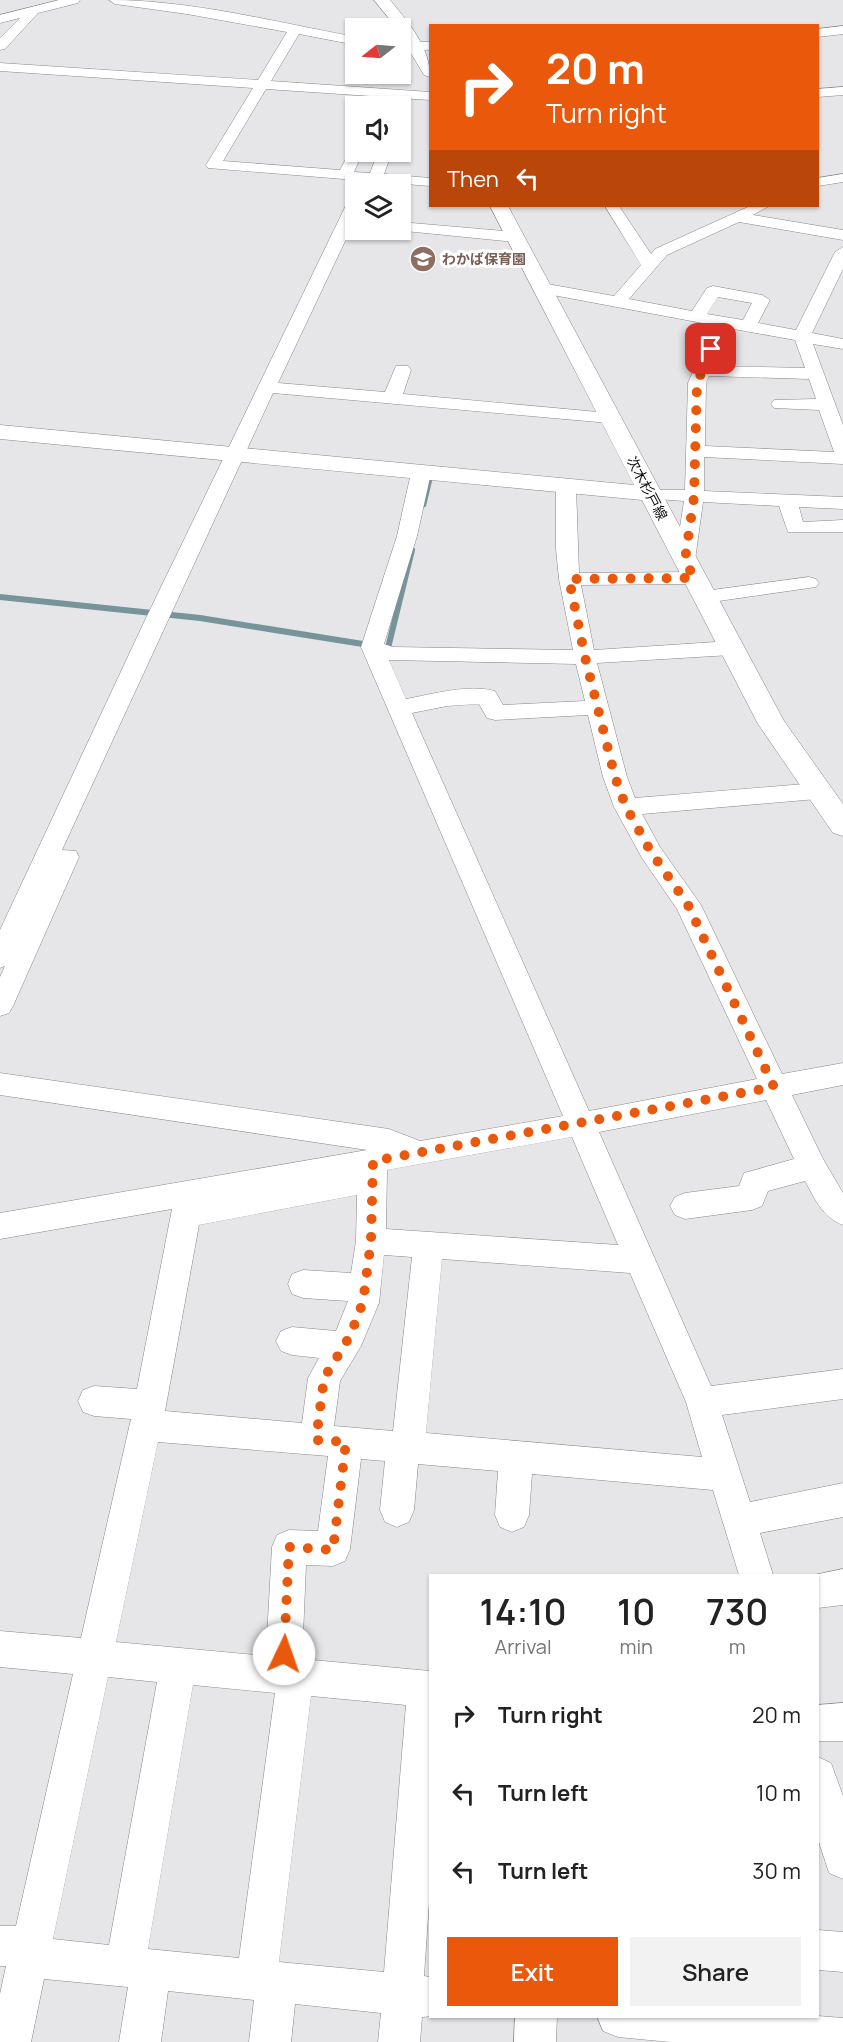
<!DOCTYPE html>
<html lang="en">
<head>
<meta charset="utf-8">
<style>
	:root { --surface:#fff; --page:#f2f2f2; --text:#222; --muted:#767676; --accent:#ea580c }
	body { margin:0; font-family:Manrope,"Noto Sans JP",sans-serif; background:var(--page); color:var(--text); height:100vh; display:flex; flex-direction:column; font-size:22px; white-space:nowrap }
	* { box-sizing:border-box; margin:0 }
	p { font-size:20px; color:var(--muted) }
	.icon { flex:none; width:33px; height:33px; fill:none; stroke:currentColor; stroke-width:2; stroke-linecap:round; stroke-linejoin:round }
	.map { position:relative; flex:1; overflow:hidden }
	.side { position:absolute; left:429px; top:1574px; width:390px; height:444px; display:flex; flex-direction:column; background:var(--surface); border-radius:0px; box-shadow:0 2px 4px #0004 }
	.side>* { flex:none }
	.banner { position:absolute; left:429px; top:24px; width:390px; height:183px; border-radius:0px; box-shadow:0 2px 4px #0004; background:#ea580c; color:#fff; overflow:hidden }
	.needle { width:39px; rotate:253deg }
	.controls { position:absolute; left:345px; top:18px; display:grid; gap:12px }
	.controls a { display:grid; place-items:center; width:66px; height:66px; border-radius:0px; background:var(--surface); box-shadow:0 2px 4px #0004; font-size:30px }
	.pin { position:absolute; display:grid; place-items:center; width:51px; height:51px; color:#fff; margin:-26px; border-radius:12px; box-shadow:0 3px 9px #0006 }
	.me { position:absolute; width:66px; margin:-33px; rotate:3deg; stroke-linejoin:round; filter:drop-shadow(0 0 4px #0008) }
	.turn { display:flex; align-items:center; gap:21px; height:126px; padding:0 18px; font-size:27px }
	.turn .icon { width:78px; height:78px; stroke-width:2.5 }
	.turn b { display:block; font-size:42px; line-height:51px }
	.then { display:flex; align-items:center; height:57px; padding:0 18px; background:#0003; gap:12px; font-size:22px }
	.eta { display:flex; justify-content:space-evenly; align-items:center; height:102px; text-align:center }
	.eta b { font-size:36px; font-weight:600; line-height:42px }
	.button { display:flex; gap:12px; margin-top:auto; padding:12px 18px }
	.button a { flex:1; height:69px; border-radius:0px; background:var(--accent); color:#fff; font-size:24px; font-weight:600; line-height:69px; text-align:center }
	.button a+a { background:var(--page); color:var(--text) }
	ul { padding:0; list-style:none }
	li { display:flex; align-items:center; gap:18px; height:78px; padding:0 18px }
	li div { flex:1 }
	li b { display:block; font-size:22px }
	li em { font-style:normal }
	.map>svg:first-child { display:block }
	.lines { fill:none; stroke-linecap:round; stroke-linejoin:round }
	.stream-far1 { stroke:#76949a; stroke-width:4.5 }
	.stream { stroke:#76949a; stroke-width:6 }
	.street-casing { stroke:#87878a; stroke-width:1 }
	.secondary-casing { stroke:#87878a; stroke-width:1 }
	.street { fill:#fff; fill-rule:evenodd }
	.secondary { fill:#fff; fill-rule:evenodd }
	.route { stroke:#ea580c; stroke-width:10; stroke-dasharray:0 18 }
	.labels { text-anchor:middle; stroke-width:6; stroke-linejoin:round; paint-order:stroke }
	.far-education-label { font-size:14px; font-weight:bold; fill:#785e54; stroke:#fff; text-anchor:start }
	.far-street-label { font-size:14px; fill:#0b0b0c; stroke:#fff }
</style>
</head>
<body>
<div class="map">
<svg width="843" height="2042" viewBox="0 0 843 2042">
	<rect width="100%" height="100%" fill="#e6e6e9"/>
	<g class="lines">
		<polyline class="stream-far1" points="424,505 430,480"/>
		<g class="stream">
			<polyline points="0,597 200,618 369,645"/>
			<polyline points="383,648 388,648 412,550"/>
		</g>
		<defs>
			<g id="street">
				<polygon points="59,0 80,0 78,3 38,13 5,49 0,50 0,38 20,18 0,23 0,15"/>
				<path d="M 109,0 C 191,0 275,22 356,37 L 356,45 L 299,34 L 271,81 L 430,92 L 430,100 L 266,89 L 223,161 L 340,170 L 351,149 L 356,148 L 356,152 L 363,152 L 354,172 L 370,173 L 378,152 L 392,152 L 384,174 L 430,178 L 430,186 L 208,168 L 206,165 L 253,88 L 0,71 L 0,63 L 258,80 L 287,32 L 187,14 L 115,4 Z"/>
				<polygon points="843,26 843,34 818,37 818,29"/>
				<polygon points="400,41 430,42 430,50 400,49"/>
				<polygon points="843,87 843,95 818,97 818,89"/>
				<polygon points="843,174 843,182 818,186 818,178"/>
				<polygon points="356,197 356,218 278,383 385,392 396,366 408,366 411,370 403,394 609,413 615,414 618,418 615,422 609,423 273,393 62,850 76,851 79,857 13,1006 9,1013 0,1016 0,977 5,966 0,968 0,930 146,618 348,201"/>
				<path d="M 605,206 L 619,206 L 651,254 L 655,249 L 750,206 L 769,206 L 753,215 L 843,230 L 843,240 L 739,222 L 667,255 L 629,299 L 692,311 L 707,288 L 713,286 L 762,295 L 770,300 L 758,323 L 796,330 L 835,252 L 843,247 L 843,269 L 812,333 L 843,339 L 843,349 L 813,344 L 843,425 L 843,464 L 704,457 L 704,491 L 843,497 L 843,509 L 799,507 L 803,522 L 843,520 L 843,532 L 788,532 L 779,506 L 703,502 L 695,560 L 692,564 L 678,564 L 675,560 L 684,501 L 644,498 L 641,494 L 644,490 L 685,490 L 688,383 L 713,325 L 542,293 L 534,288 L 542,283 L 614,296 L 641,265 ZM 718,297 L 752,303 L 743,320 L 707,314 ZM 728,328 L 795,340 L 805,368 L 713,366 ZM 709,376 L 809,379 L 816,399 L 774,400 L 771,404 L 774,408 L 819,410 L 834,452 L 705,446 L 706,383 Z"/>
				<polygon points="400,222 515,232 523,237 515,242 395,230 400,230"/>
				<path d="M 421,467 L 428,469 L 431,473 L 417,536 L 384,644 L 393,647 L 573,650 L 559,579 L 556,549 L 556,487 L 559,483 L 573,483 L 576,487 L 579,573 L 694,572 L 701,574 L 704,578 L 701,582 L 694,584 L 581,585 L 594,650 L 731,641 L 739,643 L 742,648 L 739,653 L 731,655 L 597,663 L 627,777 L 635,798 L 817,783 L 825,785 L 829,791 L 825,797 L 817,799 L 642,814 L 660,847 L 701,905 L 782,1074 L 843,1063 L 843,1085 L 792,1095 L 823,1159 L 843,1193 L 843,1225 C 822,1217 815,1199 805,1181 L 768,1191 L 762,1206 L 752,1210 L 685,1219 L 675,1215 L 670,1206 L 675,1197 L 685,1193 L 739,1186 L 744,1173 L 794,1159 L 766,1100 L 599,1132 L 711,1386 L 843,1369 L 843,1399 L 722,1415 L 750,1502 L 843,1483 L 843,1517 L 760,1533 L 773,1575 L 739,1575 L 713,1490 L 532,1474 L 529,1515 L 524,1527 L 512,1532 L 500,1527 L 495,1515 L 498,1471 L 418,1464 L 414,1510 L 409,1522 L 397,1527 L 385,1522 L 380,1510 L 385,1461 L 361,1459 L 350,1549 L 345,1561 L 333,1566 L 306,1565 L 302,1659 L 430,1671 L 430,1888 L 424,1976 L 430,1977 L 430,2016 L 434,2016 L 422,2017 L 420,2042 L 378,2042 L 381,2013 L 295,2004 L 291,2042 L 249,2042 L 254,2000 L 168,1991 L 161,2042 L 119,2042 L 128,1987 L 44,1979 L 31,2042 L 0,2042 L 0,1994 L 6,1966 L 0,1966 L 0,1926 L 16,1926 L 73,1674 L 0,1667 L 0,1631 L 81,1638 L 131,1419 L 94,1416 L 83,1412 L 78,1401 L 83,1390 L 94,1386 L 137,1389 L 172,1209 L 0,1239 L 0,1213 L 367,1150 L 0,1095 L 0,1073 L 389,1129 L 420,1141 L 563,1116 L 361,647 L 397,536 L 411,473 L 414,469 ZM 389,660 L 576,664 L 585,701 L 503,705 L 495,691 C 468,684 433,694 406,699 ZM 479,704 L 487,718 L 495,720 L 588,715 L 603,777 L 614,807 L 642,858 L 677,909 L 757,1079 L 589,1111 L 412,713 L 447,706 ZM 572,1137 L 618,1245 L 386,1229 L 387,1170 ZM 357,1195 L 356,1241 L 351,1273 L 303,1270 L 292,1274 L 288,1284 L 292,1294 L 303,1298 L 348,1301 L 336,1331 L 292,1327 L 281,1331 L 276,1341 L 281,1351 L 292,1355 L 319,1358 L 308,1378 L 302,1423 L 165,1411 L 199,1225 ZM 384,1255 L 412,1257 L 393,1431 L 334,1426 L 340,1381 L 361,1346 L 379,1303 ZM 442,1259 L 630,1273 L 686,1402 L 702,1457 L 426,1433 ZM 158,1442 L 328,1456 L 318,1531 L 289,1530 L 277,1535 L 272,1547 L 266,1656 L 116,1642 ZM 108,1677 L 157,1682 L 109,1945 L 53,1939 ZM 193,1685 L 275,1693 L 239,1958 L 148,1949 ZM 311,1696 L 406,1705 L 384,1972 L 279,1962 Z"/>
				<polygon points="809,577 816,579 819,583 816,587 705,603 698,601 695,597 698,593 705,591"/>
				<polygon points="843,1569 843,1605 818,1608 818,1575 814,1575"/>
				<polygon points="843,1703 843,1741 818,1741 818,1705"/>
				<polygon points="818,1757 831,1763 843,1796 843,1879 829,1873 818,1839"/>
				<polygon points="818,1930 843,1932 843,1972 818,1970"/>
				<polygon points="515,2016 557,2016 556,2042 514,2042"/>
				<polygon points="597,2016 818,2016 843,2018 843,2042 670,2042 618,2037 603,2031"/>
			</g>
			<g id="secondary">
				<path d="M 374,0 L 390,0 C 409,23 430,47 430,77 L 424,75 L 400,35 L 400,28 L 397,28 Z"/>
				<polygon points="490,206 508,206 784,721 843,804 843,836 833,833 758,724 642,500 0,439 0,425 634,485"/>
			</g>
		</defs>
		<use href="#street" class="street-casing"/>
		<use href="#secondary" class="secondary-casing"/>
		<use href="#street" class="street"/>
		<use href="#secondary" class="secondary"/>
	</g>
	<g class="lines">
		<polyline class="route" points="284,1654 289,1547 333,1550 346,1442 316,1440 324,1378 350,1336 363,1302 371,1241 373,1161 774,1087 688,905 651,852 626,807 615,777 585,657 569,579 694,578 685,560 694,497 697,383 711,349"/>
	</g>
	<defs>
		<symbol id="school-disc" viewBox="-11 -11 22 22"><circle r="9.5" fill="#8d6e63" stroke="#fff"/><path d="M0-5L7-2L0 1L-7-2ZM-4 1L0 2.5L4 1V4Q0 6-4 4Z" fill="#fff"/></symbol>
	</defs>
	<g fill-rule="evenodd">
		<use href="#school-disc" x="408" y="244" width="30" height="30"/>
	</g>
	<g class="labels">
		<g class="far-education-label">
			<text x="442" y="264">わかば保育園</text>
		</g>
		<g class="far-street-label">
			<text transform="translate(647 488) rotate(62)" y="5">次木杉戸線</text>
		</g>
	</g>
</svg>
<div class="controls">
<a><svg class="needle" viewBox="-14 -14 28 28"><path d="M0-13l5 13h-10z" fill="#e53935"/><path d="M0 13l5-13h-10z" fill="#767676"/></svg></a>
<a><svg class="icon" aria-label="sound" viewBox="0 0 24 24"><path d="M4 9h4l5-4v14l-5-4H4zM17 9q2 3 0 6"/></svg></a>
<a><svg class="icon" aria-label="layers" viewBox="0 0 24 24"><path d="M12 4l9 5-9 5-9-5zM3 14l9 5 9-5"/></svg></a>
</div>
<div class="pin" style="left:711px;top:349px;background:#d93025"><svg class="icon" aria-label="arrive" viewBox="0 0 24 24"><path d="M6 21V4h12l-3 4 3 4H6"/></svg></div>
<svg class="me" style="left:284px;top:1654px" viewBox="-20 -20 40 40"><circle r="19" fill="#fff"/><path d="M0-13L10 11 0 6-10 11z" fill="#ea580c"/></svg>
<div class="banner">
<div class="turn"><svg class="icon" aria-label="right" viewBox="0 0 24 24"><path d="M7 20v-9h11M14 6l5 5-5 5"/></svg><div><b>20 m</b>Turn right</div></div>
<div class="then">Then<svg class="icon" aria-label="left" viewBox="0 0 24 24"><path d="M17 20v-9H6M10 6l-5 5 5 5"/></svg></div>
</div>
<section class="side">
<div class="eta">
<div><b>14:10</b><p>Arrival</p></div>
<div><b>10</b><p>min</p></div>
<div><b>730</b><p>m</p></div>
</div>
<ul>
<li><svg class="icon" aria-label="right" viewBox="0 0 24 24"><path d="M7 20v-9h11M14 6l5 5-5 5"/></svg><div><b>Turn right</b></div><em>20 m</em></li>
<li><svg class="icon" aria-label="left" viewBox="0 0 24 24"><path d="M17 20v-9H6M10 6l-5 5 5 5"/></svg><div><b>Turn left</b></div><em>10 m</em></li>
<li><svg class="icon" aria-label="left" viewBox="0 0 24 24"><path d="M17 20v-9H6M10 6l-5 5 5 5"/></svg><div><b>Turn left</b></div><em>30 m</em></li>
</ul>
<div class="button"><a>Exit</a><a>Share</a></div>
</section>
</div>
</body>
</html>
